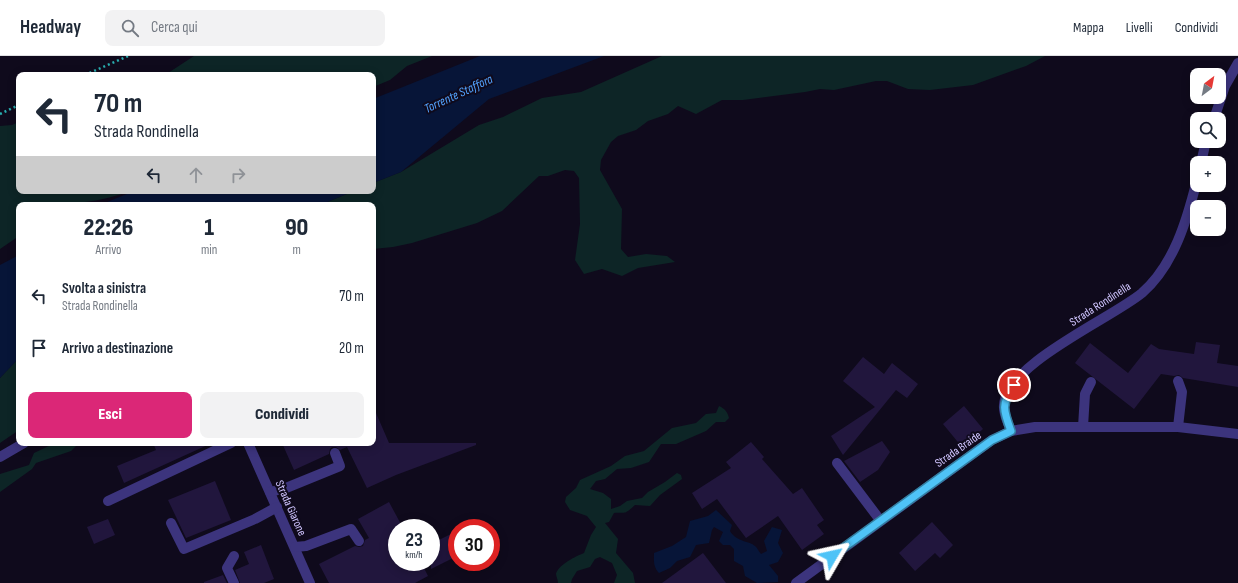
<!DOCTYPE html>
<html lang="it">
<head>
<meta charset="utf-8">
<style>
	:root { --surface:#fff; --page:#f2f2f3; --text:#1f2937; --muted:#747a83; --line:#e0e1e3; --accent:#db2777 }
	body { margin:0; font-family:"Sofia Sans Condensed",sans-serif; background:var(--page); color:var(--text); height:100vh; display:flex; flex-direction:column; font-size:15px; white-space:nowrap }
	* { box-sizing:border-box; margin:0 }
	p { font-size:13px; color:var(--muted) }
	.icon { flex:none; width:22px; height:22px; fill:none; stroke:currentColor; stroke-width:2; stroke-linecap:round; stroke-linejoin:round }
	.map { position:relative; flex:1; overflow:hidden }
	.details { position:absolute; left:16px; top:146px; width:360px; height:244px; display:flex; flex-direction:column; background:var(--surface); border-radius:8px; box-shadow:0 2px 10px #0003 }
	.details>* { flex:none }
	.guide { position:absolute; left:16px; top:16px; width:360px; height:122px; border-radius:8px; box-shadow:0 2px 10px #0003; background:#fff; color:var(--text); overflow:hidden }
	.needle { width:26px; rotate:32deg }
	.fabs { position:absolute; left:1190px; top:12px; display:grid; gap:8px }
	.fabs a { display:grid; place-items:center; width:36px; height:36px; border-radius:8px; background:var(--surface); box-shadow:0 2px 10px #0003; font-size:20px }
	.speed { position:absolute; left:388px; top:463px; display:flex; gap:8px; font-size:20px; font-weight:700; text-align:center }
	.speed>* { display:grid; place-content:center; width:52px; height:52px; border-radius:50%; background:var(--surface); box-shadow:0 2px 10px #0003; line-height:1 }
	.speed small { font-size:10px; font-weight:400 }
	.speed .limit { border:6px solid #d22; background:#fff; color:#111 }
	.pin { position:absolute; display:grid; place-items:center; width:34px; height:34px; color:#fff; margin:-17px; border:2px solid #fff; border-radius:50%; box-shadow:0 1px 4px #0007 }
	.me { position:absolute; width:44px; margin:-22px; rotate:54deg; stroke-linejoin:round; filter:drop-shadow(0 0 3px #0008) }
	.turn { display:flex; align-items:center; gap:14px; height:84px; padding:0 12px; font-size:18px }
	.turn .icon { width:52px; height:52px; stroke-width:2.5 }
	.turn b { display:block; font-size:28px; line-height:34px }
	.lanes { display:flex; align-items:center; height:38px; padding:0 12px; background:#0003; justify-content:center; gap:20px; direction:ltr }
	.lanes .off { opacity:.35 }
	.eta { display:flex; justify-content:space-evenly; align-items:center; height:68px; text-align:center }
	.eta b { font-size:24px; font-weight:800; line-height:28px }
	.action { display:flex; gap:8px; margin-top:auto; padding:8px 12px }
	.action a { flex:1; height:46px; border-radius:8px; background:var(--accent); color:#fff; font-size:16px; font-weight:800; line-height:46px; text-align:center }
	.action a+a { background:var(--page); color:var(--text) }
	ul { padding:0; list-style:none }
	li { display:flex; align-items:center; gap:12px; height:52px; padding:0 12px }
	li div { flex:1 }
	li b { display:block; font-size:15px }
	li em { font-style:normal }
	header { display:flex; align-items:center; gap:24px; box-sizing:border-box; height:56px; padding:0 20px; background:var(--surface); border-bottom:1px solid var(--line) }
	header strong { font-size:19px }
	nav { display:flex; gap:22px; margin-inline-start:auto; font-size:14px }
	.search { width:280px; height:36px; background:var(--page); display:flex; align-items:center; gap:10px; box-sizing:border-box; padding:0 14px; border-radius:8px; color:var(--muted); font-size:15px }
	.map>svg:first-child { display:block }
	.green { fill:#0d2526 }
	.water { fill:#071538 }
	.building { fill:#21163d }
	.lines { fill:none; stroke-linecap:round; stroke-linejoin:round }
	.path { stroke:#29aeb0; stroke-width:2.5; stroke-dasharray:2 3; stroke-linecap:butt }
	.minor { stroke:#3c347d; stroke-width:10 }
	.route-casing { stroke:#337fa1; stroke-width:10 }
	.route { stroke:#4fc3f7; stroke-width:7 }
	.labels { text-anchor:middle; stroke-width:4; stroke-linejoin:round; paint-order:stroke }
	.street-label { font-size:12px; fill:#d0c5ff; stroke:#0f0a1c }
	.water-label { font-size:13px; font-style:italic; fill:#53a3ff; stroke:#0f0a1c }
</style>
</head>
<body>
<header>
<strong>Headway</strong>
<div class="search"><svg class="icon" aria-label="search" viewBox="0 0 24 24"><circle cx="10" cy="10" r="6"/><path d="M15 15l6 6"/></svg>Cerca qui</div>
<nav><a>Mappa</a><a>Livelli</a><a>Condividi</a></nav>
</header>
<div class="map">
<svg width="1238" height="527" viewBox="0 0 1238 527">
	<rect width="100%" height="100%" fill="#0f0a1c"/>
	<g class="green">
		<polygon points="194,0 432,0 407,10 390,24 373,31 373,19 165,19"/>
		<polygon points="662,0 1045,0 1026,10 973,29 930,34 908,33 887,25 876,25 834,34 820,33 805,36 743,44 722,44 696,58 678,50 668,58 648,65 636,74 618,80 611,86 601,104 600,114 622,153 621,193 628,201 646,198 667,200 675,206 638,212 622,220 602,213 584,218 575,204 580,168 579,122 574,115 565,114 548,120 539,120 502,155 477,167 412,187 393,191 373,193 373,149 320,149 354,135 373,135 373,127 401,116 479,69 503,61 542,42 581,36"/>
		<path d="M 19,66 L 19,135 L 130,135 C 94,149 56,149 19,149 L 19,180 L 0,193 L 0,70 L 12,69 Z"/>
		<polygon points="19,302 19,374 0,387 0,322"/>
		<path d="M 719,350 C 725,353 727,355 729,362 L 725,366 L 716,366 L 706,375 L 676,388 L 661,388 L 649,406 L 631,412 L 617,413 L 605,423 L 596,425 L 590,433 L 603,437 L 611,443 L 611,453 L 620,450 L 627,445 L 642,442 L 648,436 L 665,426 L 677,417 L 681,419 L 682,423 L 660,439 L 650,450 L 635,449 C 624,459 627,456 614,457 L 609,466 L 605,467 L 618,483 L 616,497 L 633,517 L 635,527 L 614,527 L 617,519 L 612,507 L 600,501 L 595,503 L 590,511 L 577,515 L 572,523 L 571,527 L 558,527 C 558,524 556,520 556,518 C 558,509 576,500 584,497 L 591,479 L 596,471 L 587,460 L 570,454 L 565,446 L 566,441 L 576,432 L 580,424 L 611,410 L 625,400 L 644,395 L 672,372 L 696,367 L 706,358 L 716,357 Z"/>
		<polygon points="55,387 76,387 76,390 71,395 36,407 32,413 0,436 0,418 29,409 34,397"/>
	</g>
	<g class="water">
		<polygon points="480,0 604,0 489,43 401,116 373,127 373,43"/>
		<polygon points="134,135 354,135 320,149 100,149"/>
		<polygon points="19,199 19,302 0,322 0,209"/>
		<path d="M 716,454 L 732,469 L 730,475 C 736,486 750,485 755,490 C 758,492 758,495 761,498 L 767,495 L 764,485 L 772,471 L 782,474 L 778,487 L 783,497 L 778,506 L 769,509 L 778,520 L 778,526 L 757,527 L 745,520 L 743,510 L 734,505 L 734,493 L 730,489 L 723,489 L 719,485 L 723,476 L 714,471 L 712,474 L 709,487 L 696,489 L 690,501 L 677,505 L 670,512 L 659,517 C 653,510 654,506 654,497 L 672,490 L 686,481 L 690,465 L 708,460 Z"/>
	</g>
	<g class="building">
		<polygon points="1196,286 1220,289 1217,307 1238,310 1238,331 1183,322 1179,319 1174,320 1161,318 1134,353 1075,307 1090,287 1128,317 1151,288 1159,293 1194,298"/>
		<polygon points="863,301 884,318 892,307 918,328 907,342 896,334 843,399 831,380 875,351 843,325"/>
		<polygon points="373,350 389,387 476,387 476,389 396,419 367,432 347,391 340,394 336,391 332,391 330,393 329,398 294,414 282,387 373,387"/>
		<polygon points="964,350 983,373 962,391 943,368"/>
		<polygon points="882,385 890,396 878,414 860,426 844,405"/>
		<polygon points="751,386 764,401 762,403 793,438 802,432 824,464 817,469 824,478 802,494 778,460 746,482 717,443 702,453 692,437 731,412 726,406"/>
		<polygon points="153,387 212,387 124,427 117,410 156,394"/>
		<polygon points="215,425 231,464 186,482 168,444"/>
		<polygon points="389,446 403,472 397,472 397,506 421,506 428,520 415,527 329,527 319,508 355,490 359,491 363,490 365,484 369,482 358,463"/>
		<polygon points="108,463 115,479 94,488 87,471"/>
		<polygon points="932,466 953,489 940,502 935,497 915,515 899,497"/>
		<polygon points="457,475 457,500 431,513 431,488"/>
		<polygon points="261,489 274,523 264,527 240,527 235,514 249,508 244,496"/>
		<polygon points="703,497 726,527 662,527"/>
		<polygon points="223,519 227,527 204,527 204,526"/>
	</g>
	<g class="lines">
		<g class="path">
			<polyline points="85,19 128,0"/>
			<polyline points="0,58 19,49"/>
		</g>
		<g class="minor">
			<polyline points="1214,63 1225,30 1238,7"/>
			<polyline points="1201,107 1206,85"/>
			<polyline points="1178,325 1182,336 1178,371"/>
			<polyline points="1083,371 1085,338 1091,326"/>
			<path d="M 1011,375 C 1008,366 1003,358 1004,349 C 1006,308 1112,262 1142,237 C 1174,209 1187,164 1197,124"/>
			<polyline points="248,387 310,527"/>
			<polyline points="0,401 24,387"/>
			<polyline points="837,407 880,464"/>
			<polyline points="270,436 286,432 340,410 335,397"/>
			<polyline points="108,445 231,387"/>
			<polyline points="171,467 184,493 255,463 277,451"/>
			<polyline points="295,491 306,490 351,473 359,485"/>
			<polyline points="234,500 227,512 234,527"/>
			<polyline points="796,527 992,384 1011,375 1035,371 1178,371 1238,378"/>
		</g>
	</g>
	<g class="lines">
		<defs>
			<path id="route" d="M 832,500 L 992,384 L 1011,375 C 1003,354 1001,348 1014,329"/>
		</defs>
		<use href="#route" class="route-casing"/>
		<use href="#route" class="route"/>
	</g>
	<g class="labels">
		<g class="street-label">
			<text transform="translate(1100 248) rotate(-33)" y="4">Strada Rondinella</text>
			<text transform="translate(958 393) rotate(-35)" y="4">Strada Braide</text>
			<text transform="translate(291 452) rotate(66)" y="4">Strada Giarone</text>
		</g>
		<g class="water-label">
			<text transform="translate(458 37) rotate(-25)" y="5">Torrente Staffora</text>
		</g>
	</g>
</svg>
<div class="fabs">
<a><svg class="needle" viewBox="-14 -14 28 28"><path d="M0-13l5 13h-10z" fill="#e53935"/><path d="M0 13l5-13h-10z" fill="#747a83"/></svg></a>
<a><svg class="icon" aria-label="search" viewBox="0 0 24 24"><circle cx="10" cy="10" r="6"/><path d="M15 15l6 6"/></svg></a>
<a>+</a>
<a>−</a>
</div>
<div class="speed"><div>23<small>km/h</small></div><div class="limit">30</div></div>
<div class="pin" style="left:1014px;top:329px;background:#d93025"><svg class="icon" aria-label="arrive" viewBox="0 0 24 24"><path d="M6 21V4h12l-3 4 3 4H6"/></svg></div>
<svg class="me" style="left:832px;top:500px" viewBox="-20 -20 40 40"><path d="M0-17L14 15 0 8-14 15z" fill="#4fc3f7" stroke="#fff" stroke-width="4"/></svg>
<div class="guide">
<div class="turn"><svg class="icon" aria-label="left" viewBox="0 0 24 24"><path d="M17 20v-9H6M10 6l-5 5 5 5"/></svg><div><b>70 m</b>Strada Rondinella</div></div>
<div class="lanes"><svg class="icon" aria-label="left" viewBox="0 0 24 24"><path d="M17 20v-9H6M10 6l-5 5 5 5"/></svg><svg class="icon off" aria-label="ahead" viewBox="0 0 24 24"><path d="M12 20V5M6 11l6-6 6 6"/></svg><svg class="icon off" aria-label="right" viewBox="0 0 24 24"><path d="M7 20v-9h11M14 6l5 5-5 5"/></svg></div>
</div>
<section class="details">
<div class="eta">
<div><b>22:26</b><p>Arrivo</p></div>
<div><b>1</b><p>min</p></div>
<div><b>90</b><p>m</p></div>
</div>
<ul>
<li><svg class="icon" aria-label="left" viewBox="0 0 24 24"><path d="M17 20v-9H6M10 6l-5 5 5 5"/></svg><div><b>Svolta a sinistra</b><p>Strada Rondinella</p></div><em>70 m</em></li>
<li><svg class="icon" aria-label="arrive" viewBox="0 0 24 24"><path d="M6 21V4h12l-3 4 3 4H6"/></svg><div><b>Arrivo a destinazione</b></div><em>20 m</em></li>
</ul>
<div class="action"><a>Esci</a><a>Condividi</a></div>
</section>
</div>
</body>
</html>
